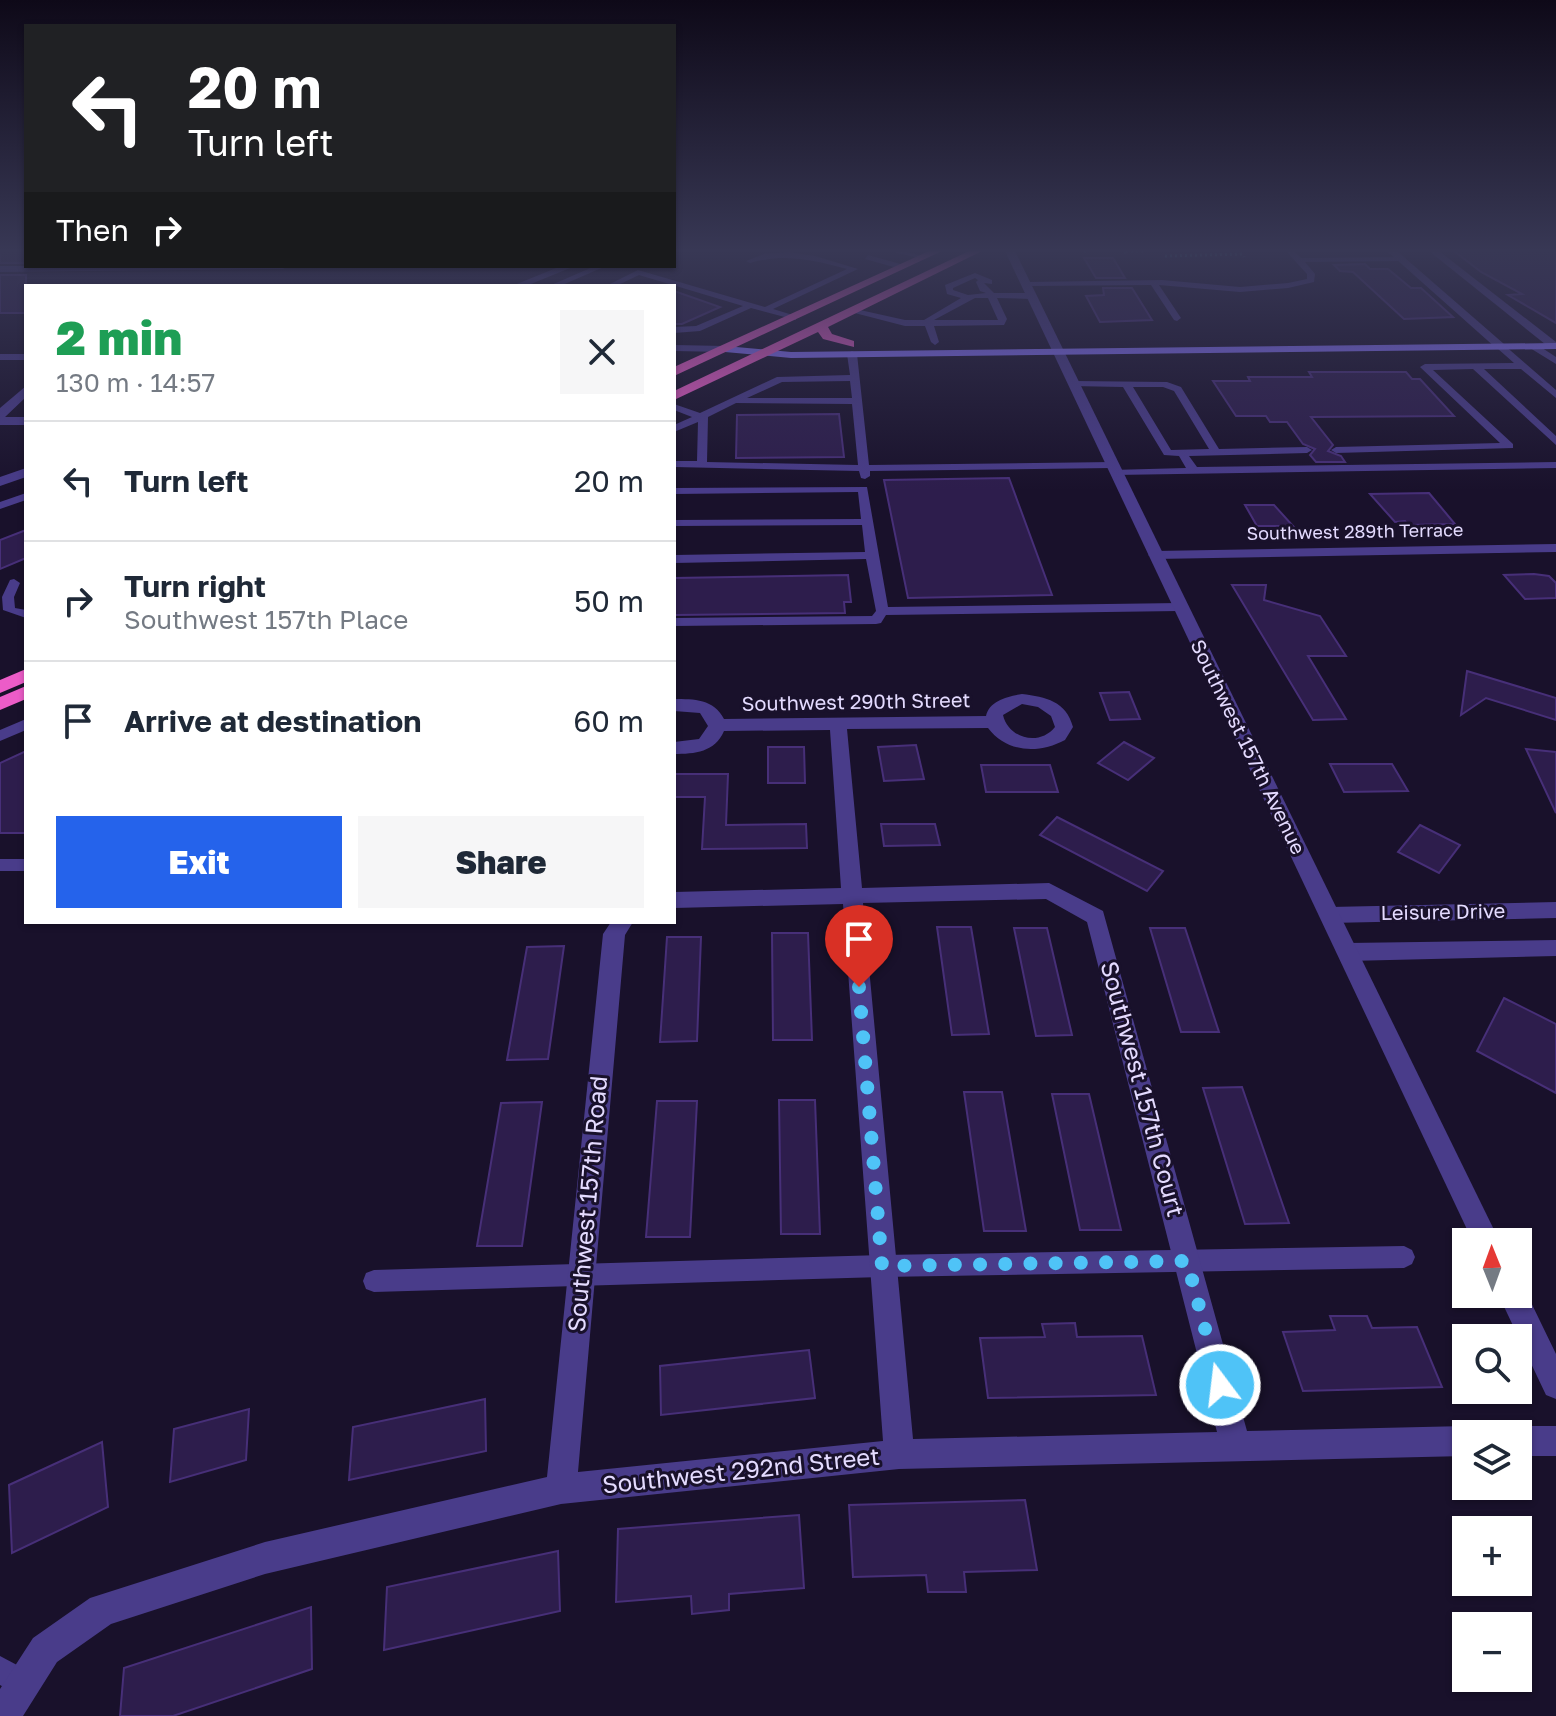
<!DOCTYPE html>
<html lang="en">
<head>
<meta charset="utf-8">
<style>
	:root { --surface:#fff; --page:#f6f6f7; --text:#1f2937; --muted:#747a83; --line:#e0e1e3; --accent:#2563eb }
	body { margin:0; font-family:"Golos Text",sans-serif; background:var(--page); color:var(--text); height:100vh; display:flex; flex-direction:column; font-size:30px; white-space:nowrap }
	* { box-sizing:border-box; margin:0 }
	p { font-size:26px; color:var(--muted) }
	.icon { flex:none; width:44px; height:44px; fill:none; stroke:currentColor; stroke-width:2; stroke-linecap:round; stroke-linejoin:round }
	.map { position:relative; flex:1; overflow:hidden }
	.drawer { position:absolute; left:24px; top:284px; width:652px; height:640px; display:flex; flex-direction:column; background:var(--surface); border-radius:0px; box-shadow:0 2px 6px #0004 }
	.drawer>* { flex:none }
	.hud { position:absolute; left:24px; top:24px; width:652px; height:244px; border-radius:0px; box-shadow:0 2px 6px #0004; background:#202124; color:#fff; overflow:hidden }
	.needle { width:52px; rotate:359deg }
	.controls { position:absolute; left:1452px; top:1228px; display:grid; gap:16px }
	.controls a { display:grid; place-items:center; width:80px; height:80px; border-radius:0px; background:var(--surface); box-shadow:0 2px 6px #0004; font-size:40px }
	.pin { position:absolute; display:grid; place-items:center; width:68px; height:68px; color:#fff; margin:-82px -34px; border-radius:50% 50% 50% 0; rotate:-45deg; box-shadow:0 0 8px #0007 }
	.pin .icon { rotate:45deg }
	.me { position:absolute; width:88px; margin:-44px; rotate:345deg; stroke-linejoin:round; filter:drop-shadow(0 0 6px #0008) }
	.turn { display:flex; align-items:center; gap:28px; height:168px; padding:0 32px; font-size:36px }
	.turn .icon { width:104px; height:104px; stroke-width:2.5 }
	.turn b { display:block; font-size:56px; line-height:68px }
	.then { display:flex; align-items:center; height:76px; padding:0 32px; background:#0003; gap:16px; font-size:30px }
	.round { display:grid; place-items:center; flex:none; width:84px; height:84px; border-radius:0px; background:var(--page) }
	.overview { display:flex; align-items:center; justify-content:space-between; height:136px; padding:0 32px }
	h1 { font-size:48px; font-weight:800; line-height:60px; color:#1e9e55 }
	.cta { display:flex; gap:16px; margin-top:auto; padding:16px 32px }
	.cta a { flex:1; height:92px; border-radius:0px; background:var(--accent); color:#fff; font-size:32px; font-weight:800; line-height:92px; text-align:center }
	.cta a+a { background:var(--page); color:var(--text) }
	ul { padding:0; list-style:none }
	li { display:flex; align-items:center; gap:24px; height:120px; padding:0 32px; border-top:2px solid var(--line) }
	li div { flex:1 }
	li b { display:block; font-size:30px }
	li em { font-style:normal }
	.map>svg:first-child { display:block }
	.building { fill:#2d1d4c; stroke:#472f78; stroke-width:2 }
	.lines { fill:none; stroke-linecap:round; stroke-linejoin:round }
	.path { stroke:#30b4be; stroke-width:3; stroke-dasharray:2 3; stroke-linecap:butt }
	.service { fill:#493c8a; fill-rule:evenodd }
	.minor { fill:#493c8a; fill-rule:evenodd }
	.tertiary { fill:#493c8a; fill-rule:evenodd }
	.secondary { fill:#8872ff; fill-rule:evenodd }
	.trunk { fill:#ec5cc8; fill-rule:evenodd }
	.route { stroke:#4fc3f7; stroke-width:14; stroke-dasharray:0 25.2 }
	.labels { text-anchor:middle; stroke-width:6; stroke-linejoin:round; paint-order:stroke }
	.far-street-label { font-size:18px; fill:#e4dbff; stroke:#19112b }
	.street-label { font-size:20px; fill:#e4dbff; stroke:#19112b }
	.near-street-label { font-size:24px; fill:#e4dbff; stroke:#19112b }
</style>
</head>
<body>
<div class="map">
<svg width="1556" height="1716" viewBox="0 0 1556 1716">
	<rect width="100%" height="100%" fill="#19112b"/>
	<g class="building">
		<rect x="0" y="251" width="26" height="12"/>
		<polygon points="1454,251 1556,251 1556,323 1508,295 1522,294 1481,272"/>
		<polygon points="1084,258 1113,258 1125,278 1096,278"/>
		<polygon points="1365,264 1370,269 1388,269 1411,288 1421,288 1453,317 1404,319 1353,272 1340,271 1334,265"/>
		<rect x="0" y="275" width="26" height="38"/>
		<polygon points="1103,288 1132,288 1152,320 1100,322 1086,296 1104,295"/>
		<polygon points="674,291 720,307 682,324 674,324"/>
		<polygon points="1309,372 1406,372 1412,379 1420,379 1454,416 1311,417 1333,445 1328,451 1341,456 1345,462 1316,462 1310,455 1315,449 1303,444 1287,422 1270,422 1266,416 1236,416 1213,381 1250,381 1248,377 1312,377"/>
		<polygon points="839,414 844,457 736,458 737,415"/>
		<polygon points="1009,478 1052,595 908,598 884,480"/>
		<polygon points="1429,493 1455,524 1408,525 1405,521 1395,522 1370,494"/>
		<polygon points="1245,505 1274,505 1293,526 1257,526"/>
		<polygon points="26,530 26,558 0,569 0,540"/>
		<polygon points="1534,574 1549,576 1556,583 1556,598 1525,599 1504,575"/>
		<polygon points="848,575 851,602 844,602 845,613 674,615 674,578"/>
		<polygon points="1232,585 1266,585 1264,600 1320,616 1346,656 1308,656 1346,719 1313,720"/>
		<polygon points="1467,671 1556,698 1556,720 1486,698 1461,715"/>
		<polygon points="1129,692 1140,719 1110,720 1100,693"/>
		<polygon points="1124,742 1154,758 1128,780 1098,763"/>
		<polygon points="916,745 924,779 884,781 878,747"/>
		<polygon points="768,747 804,747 805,783 768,783"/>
		<polygon points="1526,749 1556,752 1556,813"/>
		<polygon points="26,751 26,833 0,833 0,763"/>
		<polygon points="1330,764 1392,764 1408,791 1344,792"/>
		<polygon points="981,765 1050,765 1058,792 986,792"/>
		<polygon points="674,774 728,774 726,825 806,824 807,848 702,849 705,797 674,797"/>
		<polygon points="1057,817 1163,871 1147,891 1040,835"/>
		<polygon points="881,824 935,824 940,845 884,846"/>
		<polygon points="1420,825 1460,845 1439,873 1398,852"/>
		<polygon points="937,927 971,927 989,1034 952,1035"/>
		<polygon points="1014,928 1047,928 1072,1035 1036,1036"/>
		<polygon points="1150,928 1185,928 1219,1032 1181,1032"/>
		<polygon points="772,933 808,933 812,1040 773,1040"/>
		<polygon points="667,937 701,937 697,1041 660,1042"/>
		<polygon points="564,946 548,1059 507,1060 527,947"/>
		<polygon points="1504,998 1556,1024 1556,1093 1477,1051"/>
		<polygon points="1242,1087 1289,1223 1245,1224 1203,1088"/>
		<polygon points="964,1092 1002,1092 1026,1231 984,1231"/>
		<polygon points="1052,1094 1089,1094 1121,1230 1080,1230"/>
		<polygon points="779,1100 815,1100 820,1234 781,1234"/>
		<polygon points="657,1101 697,1101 690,1237 646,1237"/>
		<polygon points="542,1102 522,1246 477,1246 501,1103"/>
		<polygon points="1330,1316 1367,1316 1372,1328 1417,1327 1442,1387 1303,1391 1283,1332 1335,1330"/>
		<polygon points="1075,1323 1077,1337 1142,1336 1156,1395 988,1398 980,1338 1045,1337 1042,1324"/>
		<polygon points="809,1350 815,1398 661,1415 660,1366"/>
		<polygon points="485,1399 486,1451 349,1480 353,1427"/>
		<polygon points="249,1409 246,1460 170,1482 174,1429"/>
		<polygon points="102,1442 108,1507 12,1553 9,1485"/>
		<polygon points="1025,1500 1037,1570 964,1572 966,1592 928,1592 926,1575 853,1577 849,1505"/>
		<polygon points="799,1515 804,1588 729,1594 729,1610 692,1614 691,1596 616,1602 618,1529"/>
		<polygon points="558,1551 560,1611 384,1650 387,1587"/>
		<polygon points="311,1607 312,1669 173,1716 120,1716 124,1668"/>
	</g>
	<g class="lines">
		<g class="path">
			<polyline points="1084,251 1089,252"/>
			<polyline points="1126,253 1124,251 1144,251"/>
			<polyline points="1165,256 1242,254 1244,257"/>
		</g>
		<g class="service">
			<polygon points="889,251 902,251 927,257 923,259"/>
			<polygon points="1286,251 1294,251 1301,258 1402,257 1406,259 1402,261 1305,262 1315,274 1314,282 1288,288 1240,292 1159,285 1181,318 1177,321 1174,320 1151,285 1027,286 1023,284 1027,282 1162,280 1240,287 1288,283 1307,279 1307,274"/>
			<path d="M 789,252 L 815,256 L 858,269 L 773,309 L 796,316 L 796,320 L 751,308 L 700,331 L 674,333 L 674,327 L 696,326 L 743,306 L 639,275 L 616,286 L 606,286 L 638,270 L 765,307 L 847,269 C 812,260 785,253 750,263 L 746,261 L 764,254 Z"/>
			<polygon points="868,255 904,265 905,267 901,269 865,259"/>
			<polygon points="595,266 606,266 560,286 549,286"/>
			<path d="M 975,273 L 992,280 L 992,284 L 984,283 L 994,293 L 1033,293 L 1037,296 L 1033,299 L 997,298 L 1007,319 L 1004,325 L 934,326 L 939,342 L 935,345 L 931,342 L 925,326 L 905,326 L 847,311 L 851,308 L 905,320 L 924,320 L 961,298 L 947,294 L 945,285 ZM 975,278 L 978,280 L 976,282 L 980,291 L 986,293 L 968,295 L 953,290 L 953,288 ZM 975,298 L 988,298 L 998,320 L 934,320 Z"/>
			<polygon points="1497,344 1503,344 1556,390 1556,398 1521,369 1484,369 1556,436 1556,445 1473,369 1433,370 1513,444 1513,448 1336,453 1331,450 1336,447 1500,443 1420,367 1425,364 1514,363 1497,348"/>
			<polygon points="1530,344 1536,344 1556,357 1556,364 1530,348"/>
			<path d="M 852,351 L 857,354 L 869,465 L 1112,462 L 1117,465 L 1112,468 L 870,471 L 870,476 L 865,479 L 861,478 L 859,471 L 674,467 L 674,461 L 697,461 L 698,422 L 674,432 L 674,425 L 692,417 L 674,410 L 674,404 L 700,413 L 777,377 L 850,375 L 847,354 ZM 850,381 L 852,398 L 747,398 L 782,382 ZM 736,403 L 852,404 L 858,465 L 707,462 L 708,417 Z"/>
			<path d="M 1075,381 L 1167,382 L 1181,387 L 1219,449 L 1307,447 L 1312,450 L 1307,453 L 1189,456 L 1197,467 L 1556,462 L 1556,468 L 1115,475 L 1110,472 L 1111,470 L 1186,468 L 1179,456 L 1164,455 L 1123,387 L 1072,386 L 1072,382 ZM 1133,387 L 1163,387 L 1174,391 L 1209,449 L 1171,450 Z"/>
			<polygon points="867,487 888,607 1179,603 1185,607 1179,611 886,615 881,623 876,624 674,626 674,618 872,616 876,611 866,559 674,563 674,555 865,552 862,525 674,526 674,520 861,519 858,492 674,494 674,488"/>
			<polygon points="26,493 26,500 0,509 0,502"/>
			<polygon points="14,579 20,583 14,597 15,608 26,610 26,618 3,610 2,597 10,580"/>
			<polygon points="26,719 26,730 0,741 0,730"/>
			<rect x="0" y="859" width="26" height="12"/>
			<polygon points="1404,1246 1412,1250 1415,1257 1412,1264 1404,1268 882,1277 374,1292 366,1289 363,1281 366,1273 374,1270 882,1255"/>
			<polygon points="0,1656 32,1673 36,1683 32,1693 22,1697 0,1685"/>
		</g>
		<g class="minor">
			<polygon points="1387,251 1397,251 1504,344 1504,348 1496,348"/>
			<polygon points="1429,251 1439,251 1556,342 1556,349 1550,348"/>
			<polygon points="0,266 288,266 283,269 0,272"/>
			<polygon points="26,386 26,397 5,417 26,417 26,425 0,425 0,408"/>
			<polygon points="1556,544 1556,552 1155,559 1148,555 1155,551"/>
			<path d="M 1022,694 C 1046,697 1066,701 1073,727 L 1065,740 C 1039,754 1007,753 988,728 L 847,729 L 862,888 L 1049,883 L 1103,911 L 1247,1431 L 1466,1426 L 1478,1434 L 1466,1434 L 1466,1456 L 899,1469 L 561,1504 L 265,1574 L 111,1624 L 57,1662 L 23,1716 L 0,1716 L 0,1689 L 33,1638 L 90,1598 L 265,1542 L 547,1477 L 603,934 L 611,922 L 633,922 L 625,935 L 578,1472 L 883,1441 L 843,904 L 674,908 L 674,892 L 841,888 L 830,730 L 724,731 C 715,752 695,754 674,754 L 674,742 L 699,739 L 708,726 L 700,713 L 674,711 L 674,699 C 694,699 714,699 724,719 L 986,716 C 989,701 1008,696 1022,694 ZM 1022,704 L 1038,707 L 1051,716 L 1055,727 C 1039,747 1008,738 1003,715 ZM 1046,899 L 1087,922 L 1217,1432 L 913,1439 L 863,903 Z"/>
			<polygon points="1556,902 1556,918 1330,923 1323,921 1320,915 1323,909 1330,907"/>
			<polygon points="1556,940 1556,956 1348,961 1340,958 1337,952 1340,946 1348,943"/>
			<polygon points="1518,1426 1556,1426 1556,1456 1518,1456 1518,1434 1506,1434"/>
		</g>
		<g class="tertiary">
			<polygon points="1005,251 1015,251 1500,1242 1473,1242"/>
			<polygon points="561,266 575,266 526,286 512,286"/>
			<polygon points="674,345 725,346 731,349 725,352 674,351"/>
			<rect x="0" y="354" width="26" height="6"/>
			<polygon points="26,468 26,477 0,486 0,477"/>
			<polygon points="1518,1283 1522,1284 1556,1354 1556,1399 1546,1395 1498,1294 1518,1294"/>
		</g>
		<polygon class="secondary" points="1556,343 1556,349 791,358 725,352 719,349 725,346 791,352"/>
		<g class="trunk">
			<polygon points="929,251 942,251 674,376 674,367"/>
			<polygon points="969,251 982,251 828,327 832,334 854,341 854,347 823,339 818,332 674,400 674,391"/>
			<polygon points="26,669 26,682 0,693 0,680"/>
			<polygon points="26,686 26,699 0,710 0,697"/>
		</g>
	</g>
	<linearGradient id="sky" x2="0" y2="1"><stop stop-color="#0e0918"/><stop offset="0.51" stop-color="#383855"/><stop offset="1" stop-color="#383855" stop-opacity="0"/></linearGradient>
	<rect width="1556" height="491" fill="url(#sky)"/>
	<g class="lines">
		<polyline class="route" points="859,987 882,1266 1187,1261 1220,1385"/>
	</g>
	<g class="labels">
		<g class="far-street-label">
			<text transform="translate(1355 532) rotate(-1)" y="6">Southwest 289th Terrace</text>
		</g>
		<g class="street-label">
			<text transform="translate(856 702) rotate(-1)" y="7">Southwest 290th Street</text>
			<text transform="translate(1248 747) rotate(64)" y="7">Southwest 157th Avenue</text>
			<text transform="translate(1443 912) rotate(-1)" y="7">Leisure Drive</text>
		</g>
		<g class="near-street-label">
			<text transform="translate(1142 1089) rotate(75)" y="8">Southwest 157th Court</text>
			<text transform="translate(588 1204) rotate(-85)" y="8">Southwest 157th Road</text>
			<text transform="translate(741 1471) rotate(-6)" y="8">Southwest 292nd Street</text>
		</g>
	</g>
</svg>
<div class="controls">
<a><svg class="needle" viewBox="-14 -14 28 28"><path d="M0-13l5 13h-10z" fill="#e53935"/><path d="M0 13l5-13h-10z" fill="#747a83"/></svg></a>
<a><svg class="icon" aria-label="search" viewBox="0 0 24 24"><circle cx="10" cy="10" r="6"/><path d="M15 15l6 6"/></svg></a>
<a><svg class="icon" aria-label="layers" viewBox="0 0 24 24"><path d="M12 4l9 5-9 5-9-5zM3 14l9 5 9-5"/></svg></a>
<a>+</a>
<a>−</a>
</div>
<div class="pin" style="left:859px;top:987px;background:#d93025"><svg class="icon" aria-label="arrive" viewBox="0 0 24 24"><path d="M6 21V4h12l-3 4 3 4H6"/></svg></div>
<svg class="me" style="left:1220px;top:1385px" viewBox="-20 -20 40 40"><circle r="17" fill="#4fc3f7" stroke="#fff" stroke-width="3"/><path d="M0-11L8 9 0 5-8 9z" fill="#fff"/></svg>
<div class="hud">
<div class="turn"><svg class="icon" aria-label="left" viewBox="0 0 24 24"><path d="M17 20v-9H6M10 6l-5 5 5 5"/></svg><div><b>20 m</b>Turn left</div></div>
<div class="then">Then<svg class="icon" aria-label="right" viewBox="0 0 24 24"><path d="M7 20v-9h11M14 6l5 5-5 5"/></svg></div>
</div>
<section class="drawer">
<div class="overview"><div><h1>2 min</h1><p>130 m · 14:57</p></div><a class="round"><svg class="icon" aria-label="close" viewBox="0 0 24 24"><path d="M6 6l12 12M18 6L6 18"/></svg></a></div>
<ul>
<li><svg class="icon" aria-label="left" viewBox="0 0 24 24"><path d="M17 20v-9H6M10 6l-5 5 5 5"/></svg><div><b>Turn left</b></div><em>20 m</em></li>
<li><svg class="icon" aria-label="right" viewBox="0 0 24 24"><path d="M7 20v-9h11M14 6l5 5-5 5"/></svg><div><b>Turn right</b><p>Southwest 157th Place</p></div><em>50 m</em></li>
<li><svg class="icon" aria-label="arrive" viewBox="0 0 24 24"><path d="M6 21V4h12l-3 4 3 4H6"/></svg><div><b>Arrive at destination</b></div><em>60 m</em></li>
</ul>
<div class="cta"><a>Exit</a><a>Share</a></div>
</section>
</div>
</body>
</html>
